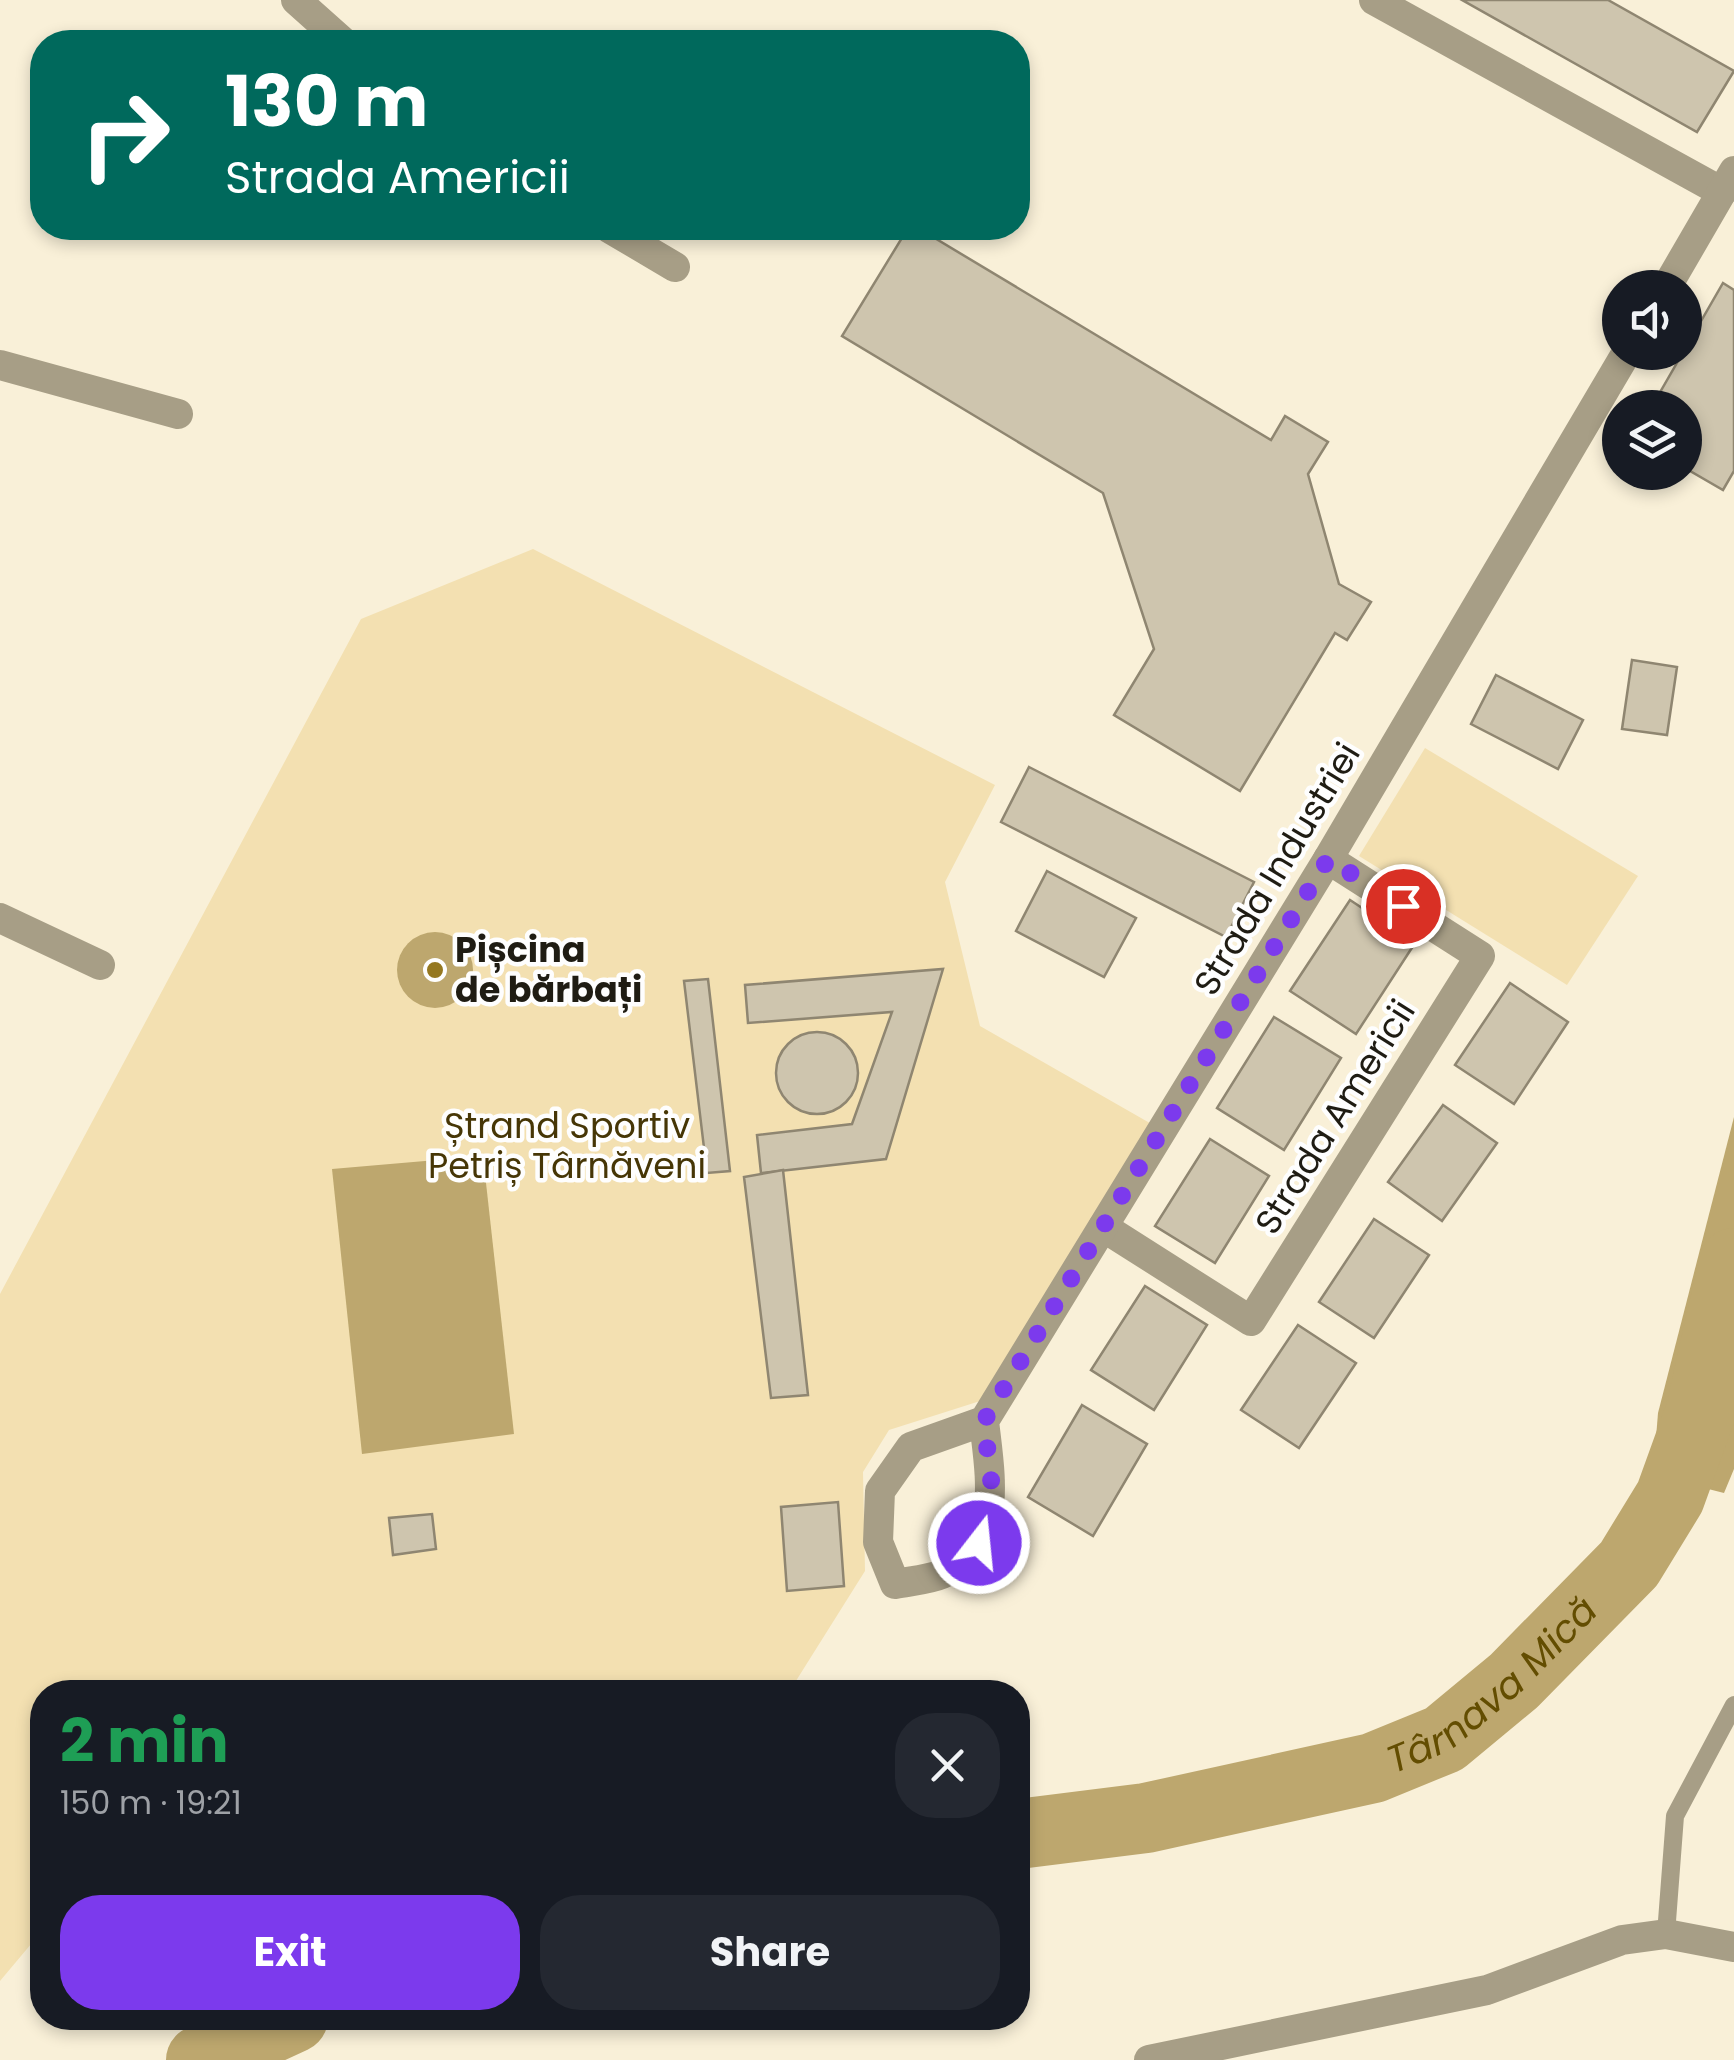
<!DOCTYPE html>
<html lang="en">
<head>
<meta charset="utf-8">
<style>
	:root { --surface:#171b24; --page:#242831; --text:#f1f3f6; --muted:#9ea1a6; --accent:#7c3aed }
	body { margin:0; font-family:Poppins,sans-serif; background:var(--page); color:var(--text); height:100vh; display:flex; flex-direction:column; font-size:38px; white-space:nowrap }
	* { box-sizing:border-box; margin:0 }
	p { font-size:32px; color:var(--muted) }
	.icon { flex:none; width:55px; height:55px; fill:none; stroke:currentColor; stroke-width:2; stroke-linecap:round; stroke-linejoin:round }
	.map { position:relative; flex:1; overflow:hidden }
	.drawer { position:absolute; left:30px; top:1680px; width:1000px; height:350px; display:flex; flex-direction:column; background:var(--surface); border-radius:40px; box-shadow:0 5px 15px #0003 }
	.drawer>* { flex:none }
	.guide { position:absolute; left:30px; top:30px; width:1000px; height:210px; border-radius:40px; box-shadow:0 5px 15px #0003; background:#00695c; color:#fff; overflow:hidden }
	.tools { position:absolute; left:1602px; top:270px; display:grid; gap:20px }
	.tools a { display:grid; place-items:center; width:100px; height:100px; border-radius:50%; background:var(--surface); box-shadow:0 5px 15px #0003; font-size:50px }
	.pin { position:absolute; display:grid; place-items:center; width:85px; height:85px; color:#fff; margin:-42px; border:5px solid #fff; border-radius:50%; box-shadow:0 2px 10px #0007 }
	.me { position:absolute; width:110px; margin:-55px; rotate:16deg; stroke-linejoin:round; filter:drop-shadow(0 0 8px #0008) }
	.turn { display:flex; align-items:center; gap:35px; height:210px; padding:0 30px; font-size:45px }
	.turn .icon { width:130px; height:130px; stroke-width:2.5 }
	.turn b { display:block; font-size:70px; line-height:85px }
	.round { display:grid; place-items:center; flex:none; width:105px; height:105px; border-radius:40px; background:var(--page) }
	.summary { display:flex; align-items:center; justify-content:space-between; height:170px; padding:0 30px }
	h1 { font-size:60px; font-weight:700; line-height:75px; color:#1e9e55 }
	.button { display:flex; gap:20px; margin-top:auto; padding:20px 30px }
	.button a { flex:1; height:115px; border-radius:40px; background:var(--accent); color:#fff; font-size:40px; font-weight:700; line-height:115px; text-align:center }
	.button a+a { background:var(--page); color:var(--text) }
	.map>svg:first-child { display:block }
	.green { fill:#f3e0b1 }
	.water { fill:#bda76e }
	.lines { fill:none; stroke-linecap:round; stroke-linejoin:round }
	.river { stroke:#bda76e; stroke-width:70 }
	.building { fill:#cec5ae; stroke:#8f8671; stroke-width:2.5 }
	.lane { stroke:#a79e86; stroke-width:18 }
	.street { stroke:#a79e86; stroke-width:30 }
	.route { stroke:#7c3aed; stroke-width:18; stroke-dasharray:0 32.4 }
	.poi-dot { fill:#957820; stroke:#fefefe; stroke-width:4 }
	.labels { text-anchor:middle; stroke-width:9; stroke-linejoin:round; paint-order:stroke }
	.street-label { font-size:35px; fill:#1f1c13; stroke:#fefefe }
	.poi-label { font-size:35px; font-weight:bold; fill:#1f1c13; stroke:#fefefe; text-anchor:start }
	.park-label { font-size:35px; fill:#463606; stroke:#fefefe }
	.water-label { font-size:38px; font-style:italic; fill:#634d01; stroke:#fefefe }
</style>
</head>
<body>
<div class="map">
<svg width="1734" height="2060" viewBox="0 0 1734 2060">
	<rect width="100%" height="100%" fill="#f9f0d8"/>
	<g class="green">
		<polygon points="533,549 995,785 945,882 980,1026 1162,1130 999,1395 889,1430 863,1472 865,1571 789,1692 42,1692 42,1931 0,1981 0,1294 361,619"/>
		<polygon points="1425,748 1638,876 1567,985 1359,856"/>
	</g>
	<g class="water">
		<circle cx="435" cy="970" r="38"/>
		<polygon points="1734,1117 1734,1469 1724,1493 1653,1475 1658,1413"/>
		<polygon points="483,1156 514,1434 362,1454 332,1169"/>
	</g>
	<g class="lines">
		<g class="river">
			<path id="s1" d="M 1018,1834 L 1146,1818 L 1373,1768 L 1444,1739 L 1514,1681 L 1629,1564 L 1670,1497 L 1700,1414 L 1734,1263"/>
			<polyline points="201,2060 293,2018"/>
		</g>
	</g>
	<g class="building">
		<polygon points="1462,0 1608,0 1734,71 1697,132"/>
		<polygon points="908,228 918,228 1271,440 1285,416 1328,442 1308,474 1339,584 1371,602 1347,640 1335,633 1240,791 1114,715 1154,649 1103,493 842,336"/>
		<polygon points="1723,283 1734,290 1734,471 1723,490 1685,468 1685,408 1651,408"/>
		<polygon points="1632,660 1677,667 1667,735 1622,729"/>
		<polygon points="1496,675 1583,720 1558,769 1471,724"/>
		<polygon points="1029,767 1254,882 1226,937 1001,822"/>
		<polygon points="1047,871 1136,918 1104,977 1016,931"/>
		<polygon points="1350,900 1415,943 1356,1034 1290,991"/>
		<polygon points="943,969 886,1159 761,1173 757,1135 852,1124 892,1012 748,1023 745,985"/>
		<polygon points="708,979 730,1171 707,1173 684,981"/>
		<polygon points="1510,983 1568,1022 1514,1104 1455,1065"/>
		<polygon points="1274,1017 1341,1058 1284,1150 1217,1108"/>
		<circle cx="817" cy="1073" r="41"/>
		<polygon points="1443,1105 1497,1143 1442,1221 1388,1182"/>
		<polygon points="1210,1139 1269,1176 1215,1263 1155,1226"/>
		<polygon points="783,1170 808,1395 771,1398 744,1177"/>
		<polygon points="1374,1219 1429,1255 1374,1338 1319,1302"/>
		<polygon points="1145,1286 1207,1325 1154,1410 1091,1370"/>
		<polygon points="1298,1325 1356,1363 1299,1448 1241,1410"/>
		<polygon points="1082,1405 1147,1444 1093,1536 1028,1497"/>
		<polygon points="838,1502 844,1586 787,1591 781,1507"/>
		<polygon points="432,1514 436,1549 393,1555 389,1518"/>
	</g>
	<g class="lines">
		<polyline class="lane" points="1666,1934 1675,1816 1734,1705"/>
		<g class="street">
			<polyline points="296,0 343,42"/>
			<polyline points="1374,0 1722,192"/>
			<polyline points="609,228 675,267"/>
			<polyline points="1666,288 1734,171"/>
			<polyline points="0,365 178,414"/>
			<polyline points="0,918 100,965"/>
			<polyline points="1103,1227 1251,1321 1480,956 1328,859"/>
			<path d="M 984,1421 L 911,1447 L 880,1491 L 878,1542 L 895,1584 C 910,1581 928,1580 942,1574 C 1005,1546 990,1475 984,1421 L 1328,859 L 1627,352"/>
			<polyline points="1149,2060 1487,1990 1622,1940 1666,1934 1734,1947"/>
		</g>
	</g>
	<g class="lines">
		<polyline class="route" points="979,1543 993,1496 984,1421 1328,859 1403,906"/>
	</g>
	<circle class="poi-dot" cx="435" cy="970" r="10"/>
	<g class="labels">
		<g class="street-label">
			<text transform="translate(1277 869) rotate(-59)" y="12">Strada Industriei</text>
			<text transform="translate(1335 1117) rotate(-58)" y="12">Strada Americii</text>
		</g>
		<g class="poi-label">
			<text x="455" y="962">Pișcina<tspan x="455" dy="40">de bărbați</tspan></text>
		</g>
		<g class="park-label">
			<text x="567" y="1138">Ștrand Sportiv<tspan x="567" dy="40">Petriș Târnăveni</tspan></text>
		</g>
		<g class="water-label">
			<text dy="13" stroke="none"><textPath href="#s1" startOffset="508">Târnava Mică</textPath></text>
		</g>
	</g>
</svg>
<div class="tools">
<a><svg class="icon" aria-label="sound" viewBox="0 0 24 24"><path d="M4 9h4l5-4v14l-5-4H4zM17 9q2 3 0 6"/></svg></a>
<a><svg class="icon" aria-label="layers" viewBox="0 0 24 24"><path d="M12 4l9 5-9 5-9-5zM3 14l9 5 9-5"/></svg></a>
</div>
<div class="pin" style="left:1403px;top:906px;background:#d93025"><svg class="icon" aria-label="arrive" viewBox="0 0 24 24"><path d="M6 21V4h12l-3 4 3 4H6"/></svg></div>
<svg class="me" style="left:979px;top:1543px" viewBox="-20 -20 40 40"><circle r="17" fill="#7c3aed" stroke="#fff" stroke-width="3"/><path d="M0-11L8 9 0 5-8 9z" fill="#fff"/></svg>
<div class="guide">
<div class="turn"><svg class="icon" aria-label="right" viewBox="0 0 24 24"><path d="M7 20v-9h11M14 6l5 5-5 5"/></svg><div><b>130 m</b>Strada Americii</div></div>
</div>
<section class="drawer">
<div class="summary"><div><h1>2 min</h1><p>150 m · 19:21</p></div><a class="round"><svg class="icon" aria-label="close" viewBox="0 0 24 24"><path d="M6 6l12 12M18 6L6 18"/></svg></a></div>
<div class="button"><a>Exit</a><a>Share</a></div>
</section>
</div>
</body>
</html>
